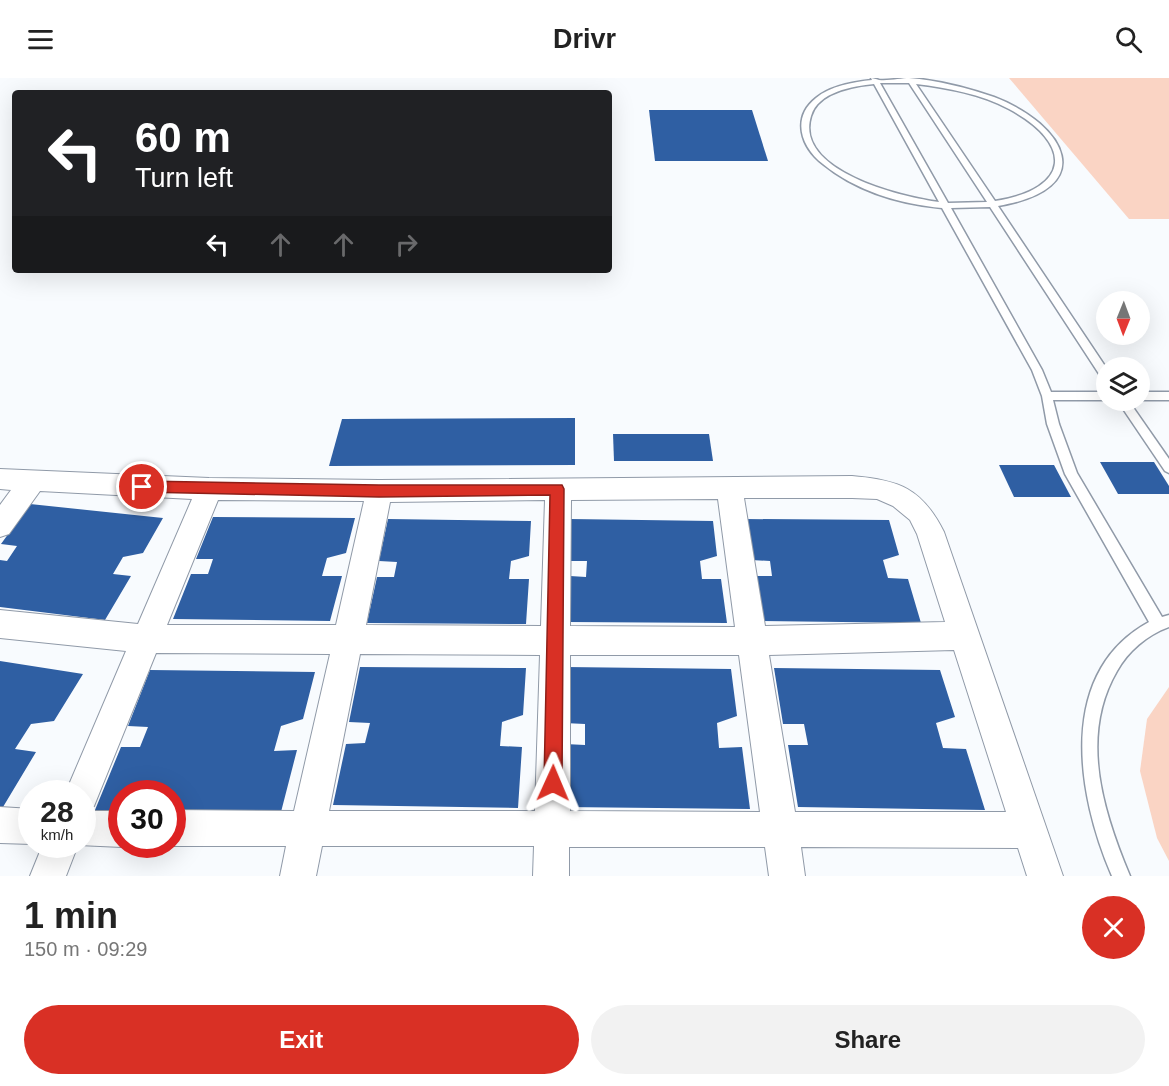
<!DOCTYPE html>
<html lang="en">
<head>
<meta charset="utf-8">
<style>
	:root { --surface:#fff; --page:#f2f2f2; --text:#222; --muted:#767676; --accent:#d93025 }
	body { margin:0; font-family:Helvetica,sans-serif; background:var(--page); color:var(--text); height:100vh; display:flex; flex-direction:column; font-size:22px; white-space:nowrap }
	* { box-sizing:border-box; margin:0 }
	p { font-size:20px; color:var(--muted) }
	.icon { flex:none; width:33px; height:33px; fill:none; stroke:currentColor; stroke-width:2; stroke-linecap:round; stroke-linejoin:round }
	.map { position:relative; height:798px; overflow:hidden }
	.drawer { display:flex; flex-direction:column; background:var(--surface); flex:1 }
	.drawer>* { flex:none }
	.top-card { position:absolute; left:12px; top:12px; width:600px; height:183px; border-radius:6px; box-shadow:0 6px 24px #0002; background:#202124; color:#fff; overflow:hidden }
	.needle { width:39px; rotate:181deg }
	.controls { position:absolute; left:1096px; top:213px; display:grid; gap:12px }
	.controls a { display:grid; place-items:center; width:54px; height:54px; border-radius:50%; background:var(--surface); box-shadow:0 6px 24px #0002; font-size:30px }
	.speed { position:absolute; left:18px; top:702px; display:flex; gap:12px; font-size:30px; font-weight:700; text-align:center }
	.speed>* { display:grid; place-content:center; width:78px; height:78px; border-radius:50%; background:var(--surface); box-shadow:0 6px 24px #0002; line-height:1 }
	.speed small { font-size:15px; font-weight:400 }
	.speed .limit { border:9px solid #d22; background:#fff; color:#111 }
	.pin { position:absolute; display:grid; place-items:center; width:51px; height:51px; color:#fff; margin:-26px; border:3px solid #fff; border-radius:50%; box-shadow:0 2px 6px #0007 }
	.me { position:absolute; width:66px; margin:-33px; rotate:1deg; stroke-linejoin:round; filter:drop-shadow(0 0 4px #0008) }
	.turn { display:flex; align-items:center; gap:21px; height:126px; padding:0 24px; font-size:27px }
	.turn .icon { width:78px; height:78px; stroke-width:2.5 }
	.turn b { display:block; font-size:42px; line-height:51px }
	.lanes { display:flex; align-items:center; height:57px; padding:0 24px; background:#0003; justify-content:center; gap:30px; direction:ltr }
	.lanes .off { opacity:.35 }
	.round { display:grid; place-items:center; flex:none; width:63px; height:63px; border-radius:32px; background:var(--page) }
	.summary { display:flex; align-items:center; justify-content:space-between; height:102px; padding:0 24px }
	h1 { font-size:36px; font-weight:800; line-height:45px }
	.button { display:flex; gap:12px; margin-top:auto; padding:12px 24px }
	.button a { flex:1; height:69px; border-radius:36px; background:var(--accent); color:#fff; font-size:24px; font-weight:800; line-height:69px; text-align:center }
	.button a+a { background:var(--page); color:var(--text) }
	header { display:flex; justify-content:space-between; align-items:center; height:78px; padding:0 24px; background:var(--surface); font-size:27px; font-weight:800 }
	.map>svg:first-child { display:block }
	.green { fill:#fad4c4 }
	.building { fill:#2f5fa3 }
	.lines { fill:none; stroke-linecap:round; stroke-linejoin:round }
	.lane-casing { stroke:#909aa8; stroke-width:3 }
	.street-casing { stroke:#909aa8; stroke-width:2 }
	.lane { fill:#fff; fill-rule:evenodd }
	.street { fill:#fff; fill-rule:evenodd }
	.route { fill:#d93025; stroke:#8d1f18; stroke-width:1.5 }
</style>
</head>
<body>
<header><svg class="icon" aria-label="menu" viewBox="0 0 24 24"><path d="M4 6h16M4 12h16M4 18h16"/></svg>Drivr<svg class="icon" aria-label="search" viewBox="0 0 24 24"><circle cx="10" cy="10" r="6"/><path d="M15 15l6 6"/></svg></header>
<div class="map">
<svg width="1169" height="798" viewBox="0 0 1169 798">
	<rect width="100%" height="100%" fill="#f8fbfe"/>
	<g class="green">
		<polygon points="1009,0 1169,0 1169,141 1129,141"/>
		<polygon points="1169,609 1169,783 1157,760 1140,693 1147,641"/>
	</g>
	<g class="building">
		<polygon points="649,32 752,32 768,83 655,83"/>
		<polygon points="575,340 575,387 329,388 342,341"/>
		<polygon points="613,356 709,356 713,383 614,383"/>
		<polygon points="1100,384 1154,384 1169,408 1169,416 1118,416"/>
		<polygon points="999,387 1054,387 1071,419 1014,419"/>
		<polygon points="30,426 163,440 143,475 123,479 113,496 131,498 105,542 0,529 0,482 7,483 17,468 1,466"/>
		<polygon points="213,439 355,440 346,475 327,480 322,498 342,498 330,543 173,541 191,496 208,496 213,481 196,481"/>
		<polygon points="388,441 531,443 529,478 511,483 509,501 529,501 526,546 367,545 377,499 394,499 397,484 379,483"/>
		<polygon points="570,441 713,443 717,478 700,483 702,501 721,501 727,545 568,544 570,498 586,499 587,483 569,483"/>
		<polygon points="745,441 889,442 899,477 883,482 888,500 908,501 921,545 762,543 756,498 772,498 770,483 751,482"/>
		<polygon points="0,583 83,596 54,643 31,646 15,671 36,674 0,734"/>
		<polygon points="360,589 526,590 523,637 502,644 500,668 522,669 518,730 333,727 346,666 365,665 370,645 349,644"/>
		<polygon points="566,589 731,591 737,638 717,645 719,670 742,669 750,731 564,729 565,666 585,667 585,646 564,645"/>
		<polygon points="774,590 940,592 955,639 936,645 943,670 966,671 985,732 798,729 788,667 808,667 804,646 783,646"/>
		<polygon points="150,592 315,594 303,641 281,648 274,673 297,672 281,734 172,733 172,716 122,716 122,732 95,732 121,669 140,669 148,649 128,648"/>
	</g>
	<g class="lines">
		<defs>
			<g id="lane">
				<path d="M 871,0 C 873,0 876,1 879,2 C 889,3 902,0 909,0 C 936,2 968,10 994,19 C 1067,47 1100,111 998,128 L 1107,291 L 1107,303 L 1103,302 L 990,129 L 951,130 L 1042,292 L 1051,314 L 1107,314 L 1107,322 L 1053,322 L 1059,346 L 1077,395 L 1162,539 L 1169,537 L 1169,549 C 1147,557 1128,573 1117,593 C 1079,658 1103,734 1130,798 L 1112,798 C 1077,717 1056,595 1149,544 L 1065,396 L 1047,346 L 1042,318 L 1032,292 L 942,130 C 900,126 856,113 823,86 C 801,69 791,40 816,20 C 830,8 853,4 872,2 ZM 880,5 L 909,5 L 987,124 L 948,125 ZM 874,6 L 939,124 C 901,119 794,93 811,38 C 818,14 853,8 874,6 ZM 916,6 C 948,10 981,16 1009,31 C 1074,66 1071,111 995,123 Z"/>
				<rect x="1140" y="314" width="29" height="8"/>
				<polygon points="1117,322 1128,322 1169,381 1169,395 1165,393"/>
			</g>
			<g id="street">
				<path d="M 0,391 L 209,400 L 379,402 L 852,398 C 899,402 922,410 944,454 L 1063,798 L 1027,798 L 1018,770 L 801,769 L 805,798 L 769,798 L 765,769 L 569,769 L 569,798 L 533,798 L 534,768 L 322,768 L 316,798 L 280,798 L 286,768 L 172,768 L 169,766 L 172,766 L 172,732 L 294,733 L 330,576 L 156,575 L 94,728 L 82,733 L 82,716 L 65,716 L 126,573 L 0,560 L 0,532 L 138,546 L 192,421 L 40,413 L 9,456 L 0,459 L 0,427 L 11,412 L 0,411 ZM 744,420 L 852,420 L 877,421 L 893,428 L 910,442 L 917,456 L 945,544 L 765,548 ZM 718,421 L 735,549 L 570,548 L 571,422 ZM 218,422 L 364,423 L 336,547 L 167,547 ZM 545,422 L 541,548 L 366,547 L 390,424 ZM 954,572 L 1006,734 L 795,734 L 769,577 ZM 360,576 L 540,577 L 535,733 L 329,733 ZM 570,577 L 739,577 L 760,734 L 570,733 Z"/>
				<polygon points="0,729 32,731 32,766 0,765"/>
				<polygon points="82,733 122,733 122,766 127,766 122,769 78,767 66,798 30,798 43,766 82,766"/>
			</g>
		</defs>
		<use href="#lane" class="lane-casing"/>
		<use href="#street" class="street-casing"/>
		<use href="#lane" class="lane"/>
		<use href="#street" class="street"/>
	</g>
	<polygon class="route" points="142,403 379,407 562,407 564,411 562,705 559,711 553,714 546,711 544,705 550,417 379,419 142,414 138,413 136,409 138,405"/>
</svg>
<div class="controls">
<a><svg class="needle" viewBox="-14 -14 28 28"><path d="M0-13l5 13h-10z" fill="#e53935"/><path d="M0 13l5-13h-10z" fill="#767676"/></svg></a>
<a><svg class="icon" aria-label="layers" viewBox="0 0 24 24"><path d="M12 4l9 5-9 5-9-5zM3 14l9 5 9-5"/></svg></a>
</div>
<div class="speed"><div>28<small>km/h</small></div><div class="limit">30</div></div>
<div class="pin" style="left:142px;top:409px;background:#d93025"><svg class="icon" aria-label="arrive" viewBox="0 0 24 24"><path d="M6 21V4h12l-3 4 3 4H6"/></svg></div>
<svg class="me" style="left:553px;top:705px" viewBox="-20 -20 40 40"><path d="M0-17L14 15 0 8-14 15z" fill="#d93025" stroke="#fff" stroke-width="4"/></svg>
<div class="top-card">
<div class="turn"><svg class="icon" aria-label="left" viewBox="0 0 24 24"><path d="M17 20v-9H6M10 6l-5 5 5 5"/></svg><div><b>60 m</b>Turn left</div></div>
<div class="lanes"><svg class="icon" aria-label="left" viewBox="0 0 24 24"><path d="M17 20v-9H6M10 6l-5 5 5 5"/></svg><svg class="icon off" aria-label="ahead" viewBox="0 0 24 24"><path d="M12 20V5M6 11l6-6 6 6"/></svg><svg class="icon off" aria-label="ahead" viewBox="0 0 24 24"><path d="M12 20V5M6 11l6-6 6 6"/></svg><svg class="icon off" aria-label="right" viewBox="0 0 24 24"><path d="M7 20v-9h11M14 6l5 5-5 5"/></svg></div>
</div>
</div>
<section class="drawer">
<div class="summary"><div><h1>1 min</h1><p>150 m · 09:29</p></div><a class="round" style="background:#d93025;color:#fff"><svg class="icon" aria-label="close" viewBox="0 0 24 24"><path d="M6 6l12 12M18 6L6 18"/></svg></a></div>
<div class="button"><a>Exit</a><a>Share</a></div>
</section>
</body>
</html>
